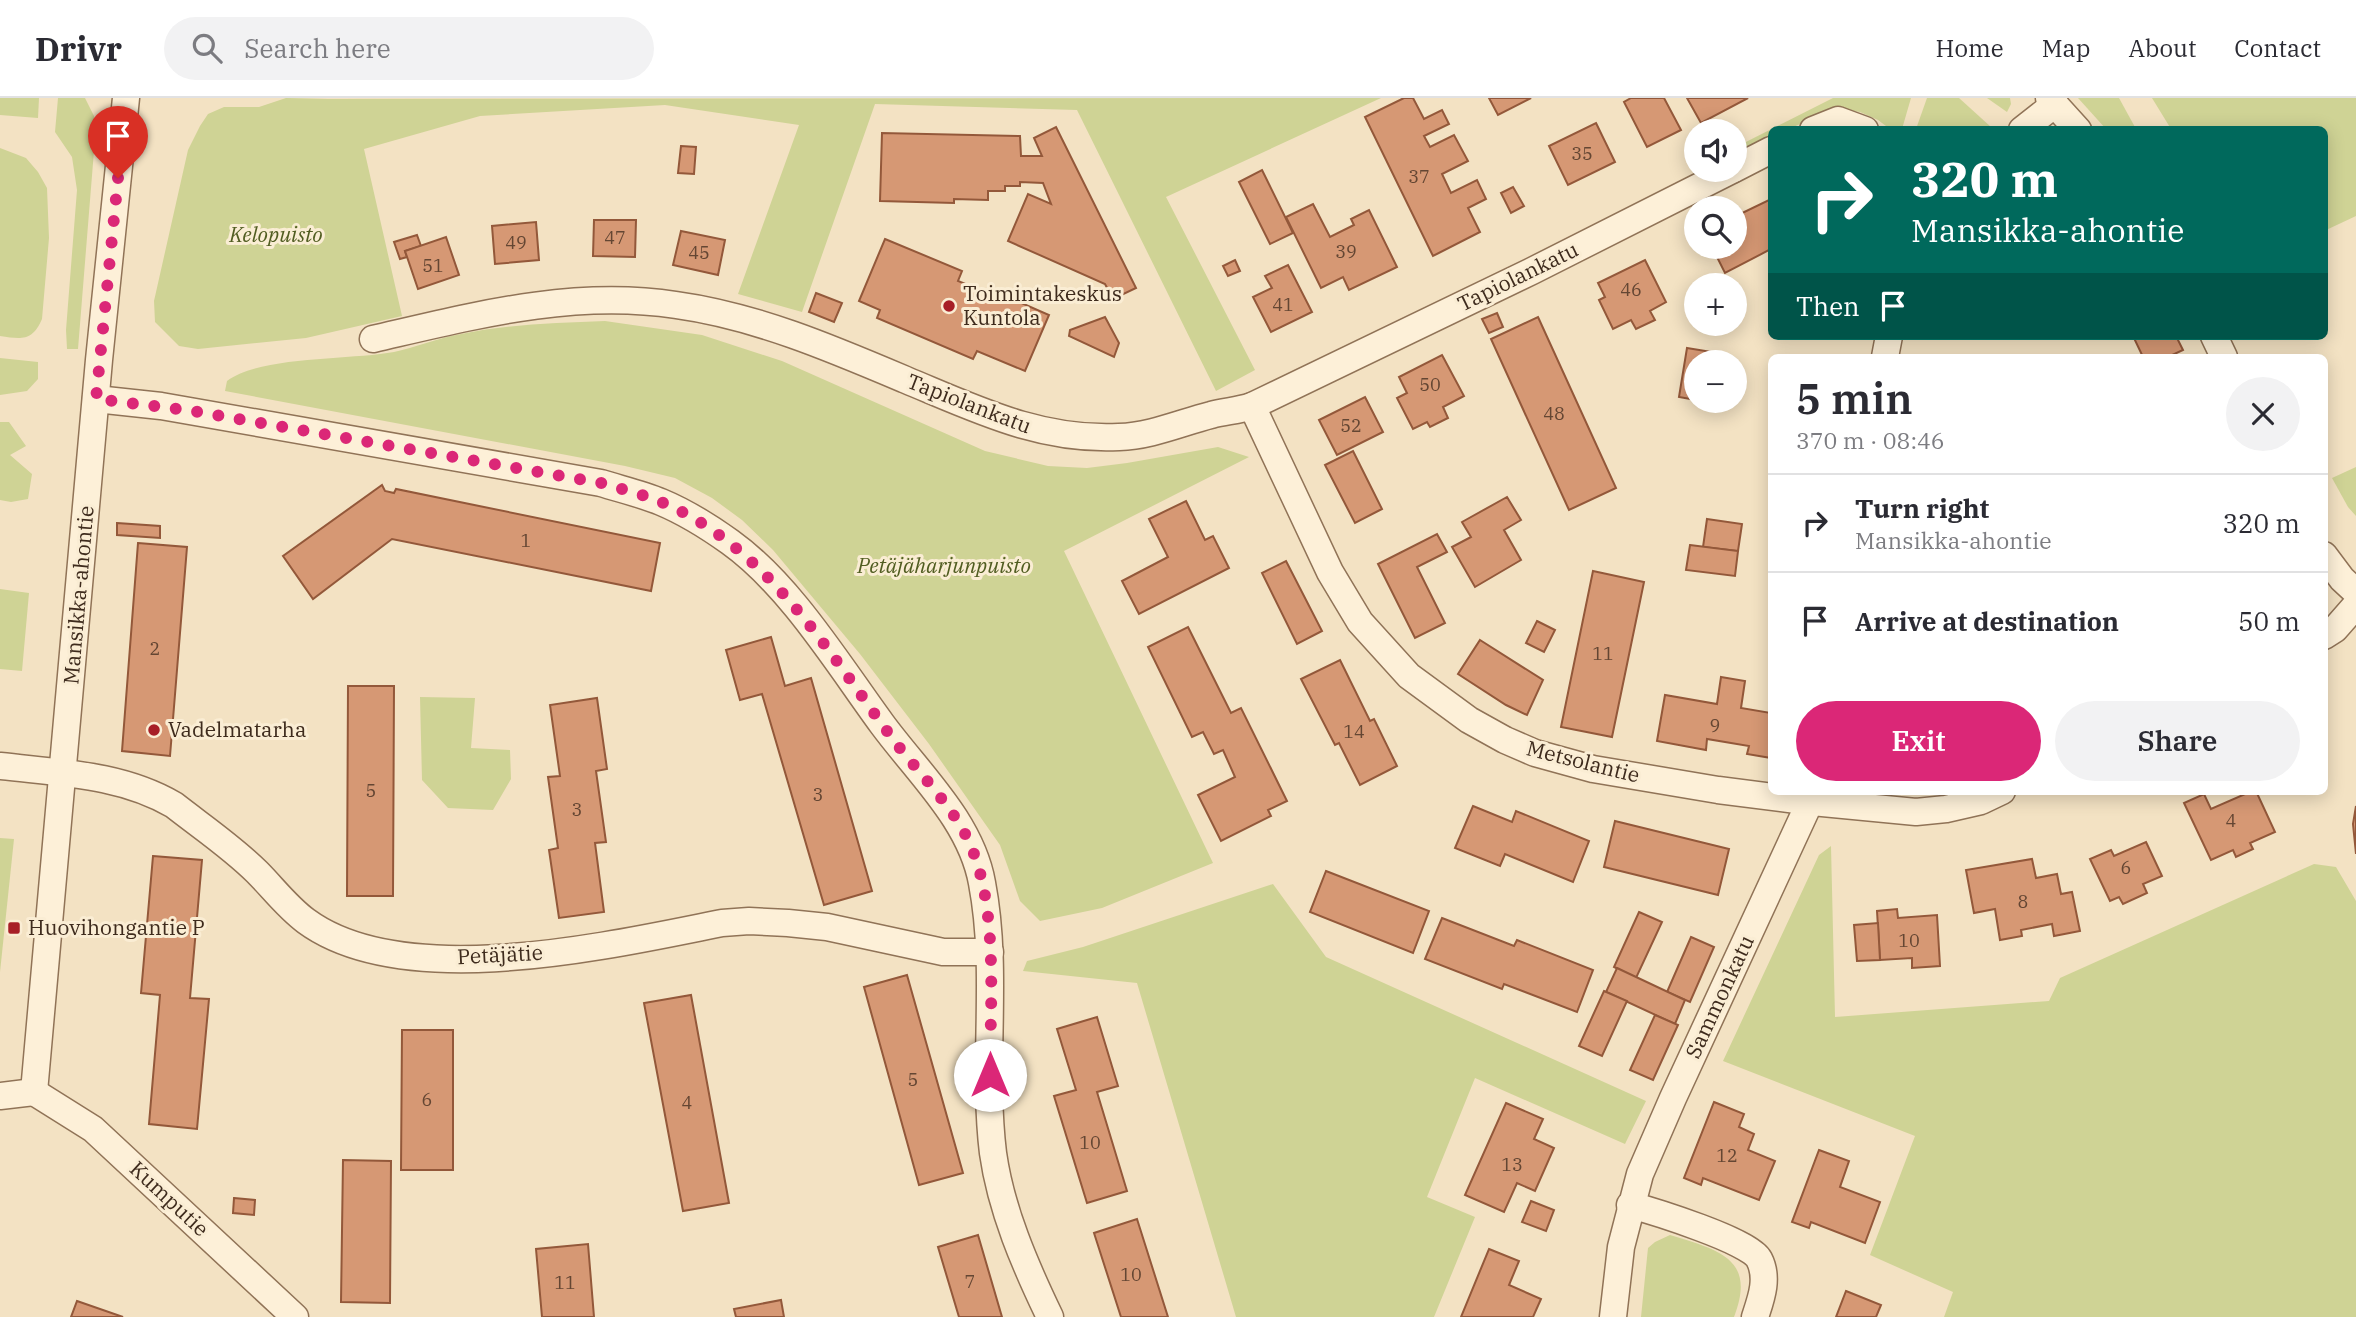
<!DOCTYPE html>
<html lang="en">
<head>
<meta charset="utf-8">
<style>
	:root { --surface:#fff; --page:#f2f2f3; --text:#2b2b33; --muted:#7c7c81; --line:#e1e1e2; --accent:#db2777 }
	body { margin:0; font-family:"IBM Plex Serif",serif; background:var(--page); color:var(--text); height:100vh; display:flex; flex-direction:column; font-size:26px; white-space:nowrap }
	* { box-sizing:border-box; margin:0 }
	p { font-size:23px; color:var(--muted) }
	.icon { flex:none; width:38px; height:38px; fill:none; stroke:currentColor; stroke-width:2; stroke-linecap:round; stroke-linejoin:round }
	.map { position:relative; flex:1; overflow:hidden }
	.details { position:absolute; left:1768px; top:256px; width:560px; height:441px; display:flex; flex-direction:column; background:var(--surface); border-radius:10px; box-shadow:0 4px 18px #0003 }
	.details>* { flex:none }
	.guide { position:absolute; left:1768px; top:28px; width:560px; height:214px; border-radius:10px; box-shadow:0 4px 18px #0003; background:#00695c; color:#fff; overflow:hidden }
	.tools { position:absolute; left:1684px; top:21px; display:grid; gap:14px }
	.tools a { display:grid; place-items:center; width:63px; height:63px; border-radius:50%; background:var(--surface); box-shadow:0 4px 18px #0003; font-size:35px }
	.pin { position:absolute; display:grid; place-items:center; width:60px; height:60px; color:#fff; margin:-72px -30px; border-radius:50% 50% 50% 0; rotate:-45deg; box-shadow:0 0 7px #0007 }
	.pin .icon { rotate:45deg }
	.me { position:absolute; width:77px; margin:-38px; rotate:0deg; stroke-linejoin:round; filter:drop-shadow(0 0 5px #0008) }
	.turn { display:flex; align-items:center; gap:24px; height:147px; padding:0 28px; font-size:32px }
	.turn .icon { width:91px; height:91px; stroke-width:2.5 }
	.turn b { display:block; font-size:49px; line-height:60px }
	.then { display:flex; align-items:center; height:66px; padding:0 28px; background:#0003; gap:14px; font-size:26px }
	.round { display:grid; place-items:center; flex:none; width:74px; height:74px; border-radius:37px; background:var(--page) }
	.headline { display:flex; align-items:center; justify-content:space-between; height:119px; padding:0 28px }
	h1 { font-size:42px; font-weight:600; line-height:52px }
	.button { display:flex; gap:14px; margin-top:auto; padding:14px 28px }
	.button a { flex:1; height:80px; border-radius:42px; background:var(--accent); color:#fff; font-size:28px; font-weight:600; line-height:80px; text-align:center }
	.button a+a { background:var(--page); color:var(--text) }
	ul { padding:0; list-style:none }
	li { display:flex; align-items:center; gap:21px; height:98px; padding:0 28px; border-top:2px solid var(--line) }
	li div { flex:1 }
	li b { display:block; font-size:26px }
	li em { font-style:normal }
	header { display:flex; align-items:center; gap:42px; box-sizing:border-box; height:98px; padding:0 35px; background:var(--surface); border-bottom:2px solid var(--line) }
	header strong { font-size:33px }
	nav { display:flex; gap:38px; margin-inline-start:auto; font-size:24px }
	.search { width:490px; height:63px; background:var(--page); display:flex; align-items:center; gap:18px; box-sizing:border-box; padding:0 24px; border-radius:38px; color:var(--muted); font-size:26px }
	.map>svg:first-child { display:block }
	.green { fill:#cfd395 }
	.building { fill:#d69874; stroke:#93583a; stroke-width:2 }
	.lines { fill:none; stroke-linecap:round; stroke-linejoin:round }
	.street-casing { stroke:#907357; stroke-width:29 }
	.street { stroke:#fdf0d8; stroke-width:26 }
	.route { stroke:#db2777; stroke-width:12; stroke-dasharray:0 21.6 }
	.poi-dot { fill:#a71f27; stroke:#faedd4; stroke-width:2.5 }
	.labels { text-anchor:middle; stroke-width:6; stroke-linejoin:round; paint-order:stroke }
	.number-label { font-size:18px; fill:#644633 }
	.park-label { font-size:21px; font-style:italic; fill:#515d21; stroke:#faedd4 }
	.street-label { font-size:21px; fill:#3e2b1d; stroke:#faedd4 }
	.poi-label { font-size:21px; fill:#3e2b1d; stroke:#faedd4; text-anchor:start }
</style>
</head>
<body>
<header>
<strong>Drivr</strong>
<div class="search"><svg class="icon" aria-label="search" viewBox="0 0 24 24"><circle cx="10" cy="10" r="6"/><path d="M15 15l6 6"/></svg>Search here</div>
<nav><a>Home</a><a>Map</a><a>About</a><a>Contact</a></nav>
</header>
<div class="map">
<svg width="2356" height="1219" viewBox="0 0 2356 1219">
	<rect width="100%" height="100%" fill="#f3e2c3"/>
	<g class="green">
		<polygon points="0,0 39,0 38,20 0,17"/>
		<polygon points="58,0 85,0 94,18 96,28 78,251 67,251 66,232 77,92 72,59 55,34"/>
		<polygon points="286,0 328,1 1381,0 1166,99 1255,272 1216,293 1077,12 875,6 802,214 738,196 799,27 665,7 480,18 364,51 402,218 306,240 198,251 179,248 155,224 154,203 188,52 200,28 208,16 224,9 259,9"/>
		<polygon points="1833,0 1911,0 1902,31 1890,31 1878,22 1860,14 1835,10 1789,31 1771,32 1771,40 1734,58 1734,50"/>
		<polygon points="1927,0 1959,0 1991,29 1986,32 1916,31"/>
		<polygon points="1987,0 2010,0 2011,6 2007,14"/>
		<polygon points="2078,0 2119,0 2136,31 2106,31"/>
		<polygon points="2152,0 2356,0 2356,118 2324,133 2324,32 2171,31"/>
		<path d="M 0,50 L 26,60 L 38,74 L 47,90 L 49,140 L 42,221 C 32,244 21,241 0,238 Z"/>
		<path d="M 605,223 L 702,237 L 782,263 L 985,353 L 1048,368 L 1087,370 L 1127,365 L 1218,349 L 1249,359 L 1064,453 L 1213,765 L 1102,810 L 1040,823 L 1020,803 L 1000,747 L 929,646 L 860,556 L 773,452 L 742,422 L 712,400 L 675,380 L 625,368 L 225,293 L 227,283 C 259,258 351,262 394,254 C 416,249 438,240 461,236 C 508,226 557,225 605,223 Z"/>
		<polygon points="0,260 38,264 38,281 27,293 0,297"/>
		<polygon points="0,324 9,324 26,348 10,357 32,376 28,401 11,404 0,402"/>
		<polygon points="2356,369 2356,418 2348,409 2332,380"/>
		<polygon points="0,491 29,495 22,573 0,571"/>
		<polygon points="420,599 475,600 471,650 510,652 511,681 493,712 448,710 422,682"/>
		<polygon points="0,740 14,741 0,874"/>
		<polygon points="1831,748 1835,919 2049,903 2060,880 2314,766 2336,769 2356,803 2356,1219 1944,1219 1953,1194 1870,1157 1915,1038 1723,963 1819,757"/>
		<polygon points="1273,786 1326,859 1646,1003 1625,1046 1475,980 1427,1099 1475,1119 1434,1219 1236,1219 1137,885 1023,873 1027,863 1083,849"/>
		<path d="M 1670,1137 C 1718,1152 1757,1160 1734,1219 L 1641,1219 L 1648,1150 L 1655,1144 Z"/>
	</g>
	<g class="building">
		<polygon points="1404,0 1413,0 1424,21 1442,12 1449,26 1424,38 1430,49 1454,37 1468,63 1442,76 1451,95 1477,82 1486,101 1468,110 1480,134 1433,158 1365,19"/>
		<polygon points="1489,0 1531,0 1498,17"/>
		<polygon points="1631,0 1664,0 1681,32 1647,49 1624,4"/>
		<polygon points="1687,0 1748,0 1701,25"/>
		<polygon points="1596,25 1615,64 1568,87 1549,48"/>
		<polygon points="1056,29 1136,190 1113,201 1105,186 1008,143 1028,96 1051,106 1043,85 1020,84 1020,88 1005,88 1005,93 988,93 988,102 954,101 954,105 880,103 882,35 1020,38 1021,58 1042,58 1034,40"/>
		<polygon points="681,48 696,49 694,76 678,75"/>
		<polygon points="1262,72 1293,135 1270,146 1239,84"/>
		<polygon points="1513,89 1524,108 1511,115 1501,95"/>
		<polygon points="1771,101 1771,151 1725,175 1712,149 1734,149 1734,119"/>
		<polygon points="1313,106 1330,139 1354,127 1351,121 1369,112 1397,169 1349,192 1343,179 1321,190 1286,119"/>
		<polygon points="594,122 636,122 635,159 593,158"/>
		<polygon points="536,124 539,162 495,166 492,128"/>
		<polygon points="681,133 725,142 718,177 673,167"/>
		<polygon points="417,137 421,148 405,153 407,159 400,161 394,144"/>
		<polygon points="446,139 459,177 418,191 405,153"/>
		<polygon points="885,141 962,173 958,183 999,200 1001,196 1049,217 1025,273 977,253 973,261 877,220 880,212 859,203"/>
		<polygon points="1235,162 1240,173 1228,178 1223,168"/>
		<polygon points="1645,162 1666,204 1650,213 1655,222 1636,231 1631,222 1613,231 1599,202 1605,199 1598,185"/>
		<polygon points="1288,167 1312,214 1271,234 1253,199 1272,190 1265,178"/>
		<polygon points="816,195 842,205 834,224 809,214"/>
		<polygon points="1497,215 1503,229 1489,235 1482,221"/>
		<polygon points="1105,219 1119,245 1114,259 1069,238 1070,232"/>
		<polygon points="1538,219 1616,390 1569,412 1491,241"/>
		<polygon points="2133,238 2176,238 2183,252 2168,259 2143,259"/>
		<polygon points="1687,250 1718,255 1717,264 1696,264 1696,302 1679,299"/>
		<polygon points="1442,257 1464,298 1443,309 1448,320 1430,329 1427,324 1413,331 1397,300 1407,295 1399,279"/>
		<polygon points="1365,299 1383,334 1337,357 1319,322"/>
		<polygon points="1353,353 1382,411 1355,425 1325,367"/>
		<polygon points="382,387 385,393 394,395 396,391 660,445 651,493 392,441 313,501 283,458"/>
		<polygon points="1507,399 1521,422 1504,432 1521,462 1475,489 1452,449 1471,439 1462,424"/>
		<polygon points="1186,403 1205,442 1213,438 1229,470 1139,516 1122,483 1168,459 1149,421"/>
		<polygon points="1707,421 1742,426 1738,453 1703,449"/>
		<polygon points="117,425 160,428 160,440 117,437"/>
		<polygon points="1437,436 1447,454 1417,469 1445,525 1415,540 1378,466"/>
		<polygon points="138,445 187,449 170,658 122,653"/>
		<polygon points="1690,447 1738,453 1735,478 1686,472"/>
		<polygon points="1286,463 1322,533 1297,546 1262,475"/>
		<polygon points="1593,473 1644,484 1612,639 1561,629"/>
		<polygon points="1537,523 1555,532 1544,554 1526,545"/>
		<polygon points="1188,529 1231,615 1241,610 1287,703 1268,712 1271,718 1221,743 1198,697 1235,679 1223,652 1214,656 1203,634 1192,639 1148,549"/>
		<polygon points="771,539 785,588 811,580 872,793 824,807 762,596 740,602 726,552"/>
		<polygon points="1480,542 1543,582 1527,617 1506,607 1458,576"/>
		<polygon points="1340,562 1370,623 1374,621 1397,668 1360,687 1339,645 1335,647 1301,581"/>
		<polygon points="1721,579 1745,583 1741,610 1771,615 1771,660 1747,656 1749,648 1707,641 1706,652 1657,643 1665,597 1717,606"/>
		<polygon points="348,588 394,588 393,798 347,798"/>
		<polygon points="597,600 607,671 596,673 606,744 595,745 604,814 559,820 549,752 558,750 548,679 560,678 550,607"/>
		<polygon points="2252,693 2256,693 2275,734 2250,745 2253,751 2236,759 2233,752 2211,762 2184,705 2204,696 2211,711"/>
		<polygon points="1473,708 1512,724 1516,713 1589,743 1573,784 1505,756 1500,768 1455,750"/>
		<polygon points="2356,708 2356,756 2353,726"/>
		<polygon points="1615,723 1729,751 1718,797 1604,769"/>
		<polygon points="2146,744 2162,778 2143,786 2147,795 2123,806 2119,799 2110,803 2090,761 2111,752 2114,758"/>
		<polygon points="153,758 202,762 190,900 209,901 197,1031 149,1026 160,897 141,895"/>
		<polygon points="2032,761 2036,780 2057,776 2061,796 2072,794 2080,833 2054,838 2052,826 2021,832 2022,838 2000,842 1995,811 1974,815 1966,772"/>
		<polygon points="1326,773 1429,813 1413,855 1310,814"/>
		<polygon points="1897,811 1898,820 1937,817 1940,868 1912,870 1912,860 1880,862 1877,813"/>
		<polygon points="1639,814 1662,824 1636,880 1614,869"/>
		<polygon points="1442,820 1514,848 1517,842 1593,872 1577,914 1504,886 1502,891 1425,861"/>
		<polygon points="1878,825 1880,862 1857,863 1854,827"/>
		<polygon points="1691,839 1714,849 1690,904 1667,894"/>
		<polygon points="1617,870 1685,902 1675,926 1606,894"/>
		<polygon points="907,877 963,1075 919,1087 864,889"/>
		<polygon points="1604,893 1627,903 1602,958 1579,948"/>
		<polygon points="691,897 729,1105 683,1113 644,905"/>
		<polygon points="1655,917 1678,927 1653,982 1630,972"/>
		<polygon points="1097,919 1118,988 1097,994 1127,1093 1087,1105 1054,998 1076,992 1057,931"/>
		<polygon points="402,932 453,932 453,1072 401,1072"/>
		<polygon points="1714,1004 1744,1016 1739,1029 1754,1036 1748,1052 1775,1063 1759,1102 1703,1080 1701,1087 1684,1080"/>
		<polygon points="1506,1005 1543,1021 1534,1041 1554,1050 1535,1093 1517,1085 1504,1114 1465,1097"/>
		<polygon points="1819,1052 1849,1063 1840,1089 1880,1104 1865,1145 1811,1124 1809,1130 1792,1124"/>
		<polygon points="343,1062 391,1063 390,1205 341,1204"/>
		<polygon points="234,1100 255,1102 254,1117 233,1115"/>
		<polygon points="1531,1103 1554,1112 1546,1133 1522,1124"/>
		<polygon points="1137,1121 1168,1219 1121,1219 1094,1135"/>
		<polygon points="978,1137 1002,1219 959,1219 938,1149"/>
		<polygon points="588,1146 594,1219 542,1219 536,1151"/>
		<polygon points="1489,1151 1519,1163 1509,1187 1541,1201 1533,1219 1461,1219"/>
		<polygon points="1846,1193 1881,1207 1876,1219 1836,1219"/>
		<polygon points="781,1202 784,1219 736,1219 734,1211"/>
		<polygon points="77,1203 123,1219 71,1219"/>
	</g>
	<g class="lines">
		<defs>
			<g id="street">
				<polyline points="2049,0 2078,32"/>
				<polyline points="1813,32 1838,22 1865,32"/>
				<polyline points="2022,32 2055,6"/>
				<polyline points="1734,71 1771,52"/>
				<polyline points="2214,238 2224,259"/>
				<path d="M 373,241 C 473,218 573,191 676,207 C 756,218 833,251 906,282 C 976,311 1040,343 1119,339 C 1151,338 1180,325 1211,317 C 1225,313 1238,313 1252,308 L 1532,173 L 1732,72"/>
				<polyline points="1885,259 1889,238"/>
				<path d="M 96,301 L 161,308 L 601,385 C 620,391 642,396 661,404 C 685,414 709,429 730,444 C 790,487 838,566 882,626 C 918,675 971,723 982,785 C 999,874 982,965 993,1055 C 1001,1112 1025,1167 1050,1219"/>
				<polyline points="1252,308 1330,474 1360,524 1409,578 1469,622 1505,642 1535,655 1593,671 1718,692 1812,704 1916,714 1946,711 1981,703 2002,693"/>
				<polyline points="2324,457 2342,481 2356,494"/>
				<polyline points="2324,538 2335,531 2356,507"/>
				<path d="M 0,668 C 60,675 121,676 174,707 C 202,729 232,749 257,774 C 273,790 287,809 306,823 C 404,895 611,847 722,825 L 749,823 L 788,825 L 827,829 L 943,854 L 990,854"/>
				<polyline points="34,994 99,262 126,0"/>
				<polyline points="34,994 93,1031 295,1219"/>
				<polyline points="0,998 34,994"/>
				<path d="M 1630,1107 C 1653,1113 1750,1143 1759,1161 C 1769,1180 1761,1201 1755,1219"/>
				<polyline points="1613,1219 1621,1149 1640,1076 1673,1000 1815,693"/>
			</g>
		</defs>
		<use href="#street" class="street-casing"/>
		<use href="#street" class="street"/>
	</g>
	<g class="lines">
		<path class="route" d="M 118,80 L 96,301 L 187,312 L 601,385 C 621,391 642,396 661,404 C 768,449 829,555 895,644 C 922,679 959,714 974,756 C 998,820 990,910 990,977"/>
	</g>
	<g class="poi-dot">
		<circle cx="949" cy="208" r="7"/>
		<circle cx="154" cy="632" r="7"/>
		<rect x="7" y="823" width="14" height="14" rx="3.5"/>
	</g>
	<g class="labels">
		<g class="number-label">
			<text x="1582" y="62">35</text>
			<text x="1419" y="85">37</text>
			<text x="615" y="146">47</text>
			<text x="516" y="151">49</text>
			<text x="1346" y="160">39</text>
			<text x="699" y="161">45</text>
			<text x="433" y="174">51</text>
			<text x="1631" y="198">46</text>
			<text x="1283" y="213">41</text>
			<text x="1430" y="293">50</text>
			<text x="1554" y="322">48</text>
			<text x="1351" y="334">52</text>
			<text x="526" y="449">1</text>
			<text x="155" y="557">2</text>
			<text x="1603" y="562">11</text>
			<text x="1715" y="634">9</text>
			<text x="1354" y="640">14</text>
			<text x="371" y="699">5</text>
			<text x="818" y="703">3</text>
			<text x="577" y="718">3</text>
			<text x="2231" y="729">4</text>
			<text x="2126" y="776">6</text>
			<text x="2023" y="810">8</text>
			<text x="1909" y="849">10</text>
			<text x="913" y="988">5</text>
			<text x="427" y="1008">6</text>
			<text x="687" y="1011">4</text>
			<text x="1090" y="1051">10</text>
			<text x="1727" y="1064">12</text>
			<text x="1512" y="1073">13</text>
			<text x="1131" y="1183">10</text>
			<text x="970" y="1190">7</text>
			<text x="565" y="1191">11</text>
		</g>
		<g class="park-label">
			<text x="276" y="144">Kelopuisto</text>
			<text x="944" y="475">Petäjäharjunpuisto</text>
		</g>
		<g class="street-label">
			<text transform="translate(1518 179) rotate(-26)" y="7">Tapiolankatu</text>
			<text transform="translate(969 306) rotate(21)" y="7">Tapiolankatu</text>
			<text transform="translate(79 497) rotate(-85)" y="7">Mansikka-ahontie</text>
			<text transform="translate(1583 664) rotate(14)" y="7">Metsolantie</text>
			<text transform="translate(500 857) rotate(-3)" y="7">Petäjätie</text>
			<text transform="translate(1720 899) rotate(-65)" y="7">Sammonkatu</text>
			<text transform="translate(169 1101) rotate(43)" y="7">Kumputie</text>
		</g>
		<g class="poi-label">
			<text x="963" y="203">Toimintakeskus<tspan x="963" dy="24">Kuntola</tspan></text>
			<text x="168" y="639">Vadelmatarha</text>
			<text x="28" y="837">Huovihongantie P</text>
		</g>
	</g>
</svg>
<div class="tools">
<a><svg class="icon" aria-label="sound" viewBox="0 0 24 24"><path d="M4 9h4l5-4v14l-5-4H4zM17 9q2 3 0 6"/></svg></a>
<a><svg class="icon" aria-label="search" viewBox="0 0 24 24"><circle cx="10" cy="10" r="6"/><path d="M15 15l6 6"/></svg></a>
<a>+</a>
<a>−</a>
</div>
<div class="pin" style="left:118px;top:80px;background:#d93025"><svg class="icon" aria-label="arrive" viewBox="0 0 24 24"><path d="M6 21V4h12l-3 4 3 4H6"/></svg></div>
<svg class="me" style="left:990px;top:977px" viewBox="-20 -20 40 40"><circle r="19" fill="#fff"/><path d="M0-13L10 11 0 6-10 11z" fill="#db2777"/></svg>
<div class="guide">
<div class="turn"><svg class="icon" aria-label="right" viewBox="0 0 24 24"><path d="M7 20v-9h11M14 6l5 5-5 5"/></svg><div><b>320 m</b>Mansikka-ahontie</div></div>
<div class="then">Then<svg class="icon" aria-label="arrive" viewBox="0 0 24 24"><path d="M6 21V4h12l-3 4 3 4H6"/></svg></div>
</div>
<section class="details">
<div class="headline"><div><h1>5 min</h1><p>370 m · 08:46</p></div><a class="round"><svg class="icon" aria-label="close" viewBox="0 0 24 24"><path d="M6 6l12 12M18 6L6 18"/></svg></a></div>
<ul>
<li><svg class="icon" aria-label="right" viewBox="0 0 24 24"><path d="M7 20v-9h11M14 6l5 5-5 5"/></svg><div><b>Turn right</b><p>Mansikka-ahontie</p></div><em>320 m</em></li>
<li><svg class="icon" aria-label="arrive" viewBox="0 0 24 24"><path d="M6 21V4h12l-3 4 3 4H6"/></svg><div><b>Arrive at destination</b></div><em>50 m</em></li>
</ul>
<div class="button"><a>Exit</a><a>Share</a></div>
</section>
</div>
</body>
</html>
